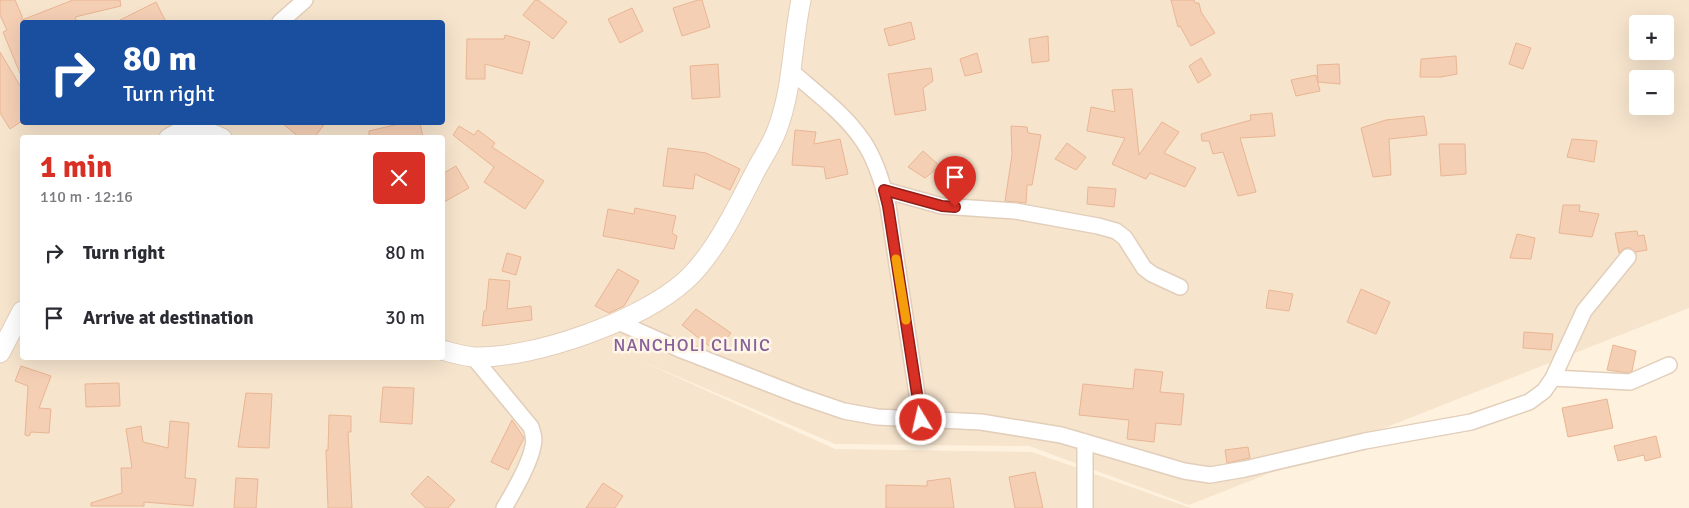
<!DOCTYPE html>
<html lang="en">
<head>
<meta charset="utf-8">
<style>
	:root { --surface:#fff; --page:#f7f7f7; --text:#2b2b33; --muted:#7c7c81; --accent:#d93025 }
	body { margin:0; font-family:Signika,sans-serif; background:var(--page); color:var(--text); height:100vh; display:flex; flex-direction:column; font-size:19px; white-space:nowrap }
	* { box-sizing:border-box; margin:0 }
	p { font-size:16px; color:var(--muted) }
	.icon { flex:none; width:28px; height:28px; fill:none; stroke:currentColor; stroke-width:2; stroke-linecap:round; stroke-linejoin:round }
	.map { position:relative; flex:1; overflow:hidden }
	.sheet { position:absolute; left:20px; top:135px; width:425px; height:225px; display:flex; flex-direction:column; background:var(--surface); border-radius:5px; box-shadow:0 5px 20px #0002 }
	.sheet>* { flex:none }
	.top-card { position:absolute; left:20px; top:20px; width:425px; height:105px; border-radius:5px; box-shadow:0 5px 20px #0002; background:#1a4fa0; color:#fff; overflow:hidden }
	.controls { position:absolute; left:1629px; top:15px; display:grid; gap:10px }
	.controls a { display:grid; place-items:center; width:45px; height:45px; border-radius:5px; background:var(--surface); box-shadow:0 5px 20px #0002; font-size:25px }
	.pin { position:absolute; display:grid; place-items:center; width:42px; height:42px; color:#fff; margin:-51px -21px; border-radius:50% 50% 50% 0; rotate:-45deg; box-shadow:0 0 5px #0007 }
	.pin .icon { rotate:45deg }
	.me { position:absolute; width:55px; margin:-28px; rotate:351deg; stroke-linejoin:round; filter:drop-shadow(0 0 4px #0008) }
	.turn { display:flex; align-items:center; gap:18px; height:105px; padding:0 20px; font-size:22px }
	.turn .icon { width:65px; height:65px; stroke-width:2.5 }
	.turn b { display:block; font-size:35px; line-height:42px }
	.round { display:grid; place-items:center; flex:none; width:52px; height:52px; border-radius:5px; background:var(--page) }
	.summary { display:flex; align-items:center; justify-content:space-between; height:85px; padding:0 20px }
	h1 { font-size:30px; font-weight:700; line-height:38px; color:var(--accent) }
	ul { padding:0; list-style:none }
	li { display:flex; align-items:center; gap:15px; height:65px; padding:0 20px }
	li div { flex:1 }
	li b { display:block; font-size:19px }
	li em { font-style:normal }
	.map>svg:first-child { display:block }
	.residential { fill:#f6e4cd; fill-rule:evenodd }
	.building { fill:#f5cfb4; stroke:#e9b593 }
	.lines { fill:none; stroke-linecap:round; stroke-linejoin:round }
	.minor-casing { stroke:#e2ceba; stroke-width:18 }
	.tertiary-casing { stroke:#e2ceba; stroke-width:21 }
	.minor { stroke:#fff; stroke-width:15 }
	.tertiary { stroke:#fff; stroke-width:19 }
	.route-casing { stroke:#8d1f18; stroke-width:12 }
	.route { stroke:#d93025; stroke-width:9 }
	.slow { stroke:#f59e0b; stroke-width:9 }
	.labels { text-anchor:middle; stroke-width:5; stroke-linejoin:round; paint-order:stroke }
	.quarter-label { font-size:18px; letter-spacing:1px; fill:#87609a; stroke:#fff6e7 }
</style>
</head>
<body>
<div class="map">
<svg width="1689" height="508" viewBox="0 0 1689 508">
	<rect width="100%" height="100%" fill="#fef2df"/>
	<path class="residential" d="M 0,0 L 1689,0 L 1689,308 L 1189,505 L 1029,446 L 835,444 L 637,359 L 835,449 L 1032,452 L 1191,508 L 0,508 ZM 22,22 L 442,22 L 442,122 L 22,122 ZM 1638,24 L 1665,24 L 1665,51 L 1638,51 ZM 1638,79 L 1665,79 L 1665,106 L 1638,106 ZM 22,138 L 442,138 L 442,358 L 22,358 Z"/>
	<g class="building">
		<polygon points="0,0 15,0 22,16 22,20 73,0 120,0 121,6 75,17 77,22 22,22 22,78 3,32 7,30 0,15"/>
		<polygon points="535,0 538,0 567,22 553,39 523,15"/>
		<polygon points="698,0 702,0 710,27 682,36 673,8"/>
		<polygon points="1171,0 1194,0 1195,3 1199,3 1201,12 1215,33 1191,46 1180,26 1178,27"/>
		<polygon points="156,2 166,22 116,22"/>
		<polygon points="632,8 643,31 620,43 608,19"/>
		<polygon points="911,22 915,39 889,46 884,29"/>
		<polygon points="505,35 530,42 522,74 485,64 485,79 466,79 467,39 504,39"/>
		<polygon points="1048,36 1049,61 1032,63 1029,39"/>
		<polygon points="1516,43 1531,48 1523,69 1509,64"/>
		<polygon points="0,52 22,89 22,121 10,129 0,113"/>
		<polygon points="977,53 982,72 965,76 960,59"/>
		<polygon points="1456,56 1457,74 1441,77 1420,77 1421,59"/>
		<polygon points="1201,58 1211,75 1198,83 1189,66"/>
		<polygon points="718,64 720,97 692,99 690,66"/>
		<polygon points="1339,64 1340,84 1318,82 1317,65"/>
		<polygon points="931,68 933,81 923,88 926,110 895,115 888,74"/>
		<polygon points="1316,75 1320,91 1296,96 1291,80"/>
		<polygon points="1132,89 1139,155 1162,122 1179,132 1164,153 1196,168 1185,187 1150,173 1146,179 1112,164 1125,138 1087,131 1091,107 1115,112 1112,90"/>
		<polygon points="1272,113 1275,136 1240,138 1256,192 1238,196 1223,152 1213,154 1209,141 1202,141 1201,134 1251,120 1250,115"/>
		<polygon points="1424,116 1427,135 1389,139 1391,175 1373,177 1361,128 1386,120"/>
		<polygon points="281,122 326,122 314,138 300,138"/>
		<polygon points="407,122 420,122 423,138 369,138 369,131"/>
		<polygon points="459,126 474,135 478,130 495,143 492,147 544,181 525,209 484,182 494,167 453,135"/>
		<polygon points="1011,126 1027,127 1028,133 1041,135 1032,185 1027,185 1026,203 1005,201 1012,155"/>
		<polygon points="795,130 816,132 814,144 840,139 848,174 826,179 824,167 792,165"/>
		<polygon points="1572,139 1597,141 1594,162 1567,157"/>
		<polygon points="1067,143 1086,157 1076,170 1055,159"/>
		<polygon points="1439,144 1465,144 1466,174 1441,176"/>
		<polygon points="668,148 706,153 740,169 730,190 695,174 693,189 663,186"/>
		<polygon points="923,151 940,166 925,178 908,167"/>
		<polygon points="456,166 469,188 442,203 442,174"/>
		<polygon points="1088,187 1116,189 1114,207 1087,204"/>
		<polygon points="1563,205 1580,205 1579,211 1599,214 1592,237 1559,233"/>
		<polygon points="635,208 676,216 672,233 677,236 674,249 603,236 608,209 634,214"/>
		<polygon points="1637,231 1638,236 1644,235 1647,250 1635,252 1630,248 1625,248 1619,253 1615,233"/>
		<polygon points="1517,234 1535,238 1531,259 1510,258"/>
		<polygon points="507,253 521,257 516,275 502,271"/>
		<polygon points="618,269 639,281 624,306 609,313 595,306"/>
		<polygon points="489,279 510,281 507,309 531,306 532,320 482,326 484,311 486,311"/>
		<polygon points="1361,289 1390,302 1376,334 1347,322"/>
		<polygon points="1269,290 1293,294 1289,311 1266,308"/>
		<polygon points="696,309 731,333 716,351 682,325"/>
		<polygon points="1524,332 1553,334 1551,350 1523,348"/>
		<polygon points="1613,345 1636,351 1632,371 1628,373 1607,370"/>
		<polygon points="21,366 51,376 39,408 51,409 49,433 31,432 29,436 25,435 28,386 15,381"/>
		<polygon points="1135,369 1163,372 1160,392 1184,394 1181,425 1156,423 1154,442 1127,439 1129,420 1079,415 1083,384 1133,389"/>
		<polygon points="119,383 120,406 86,407 85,384"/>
		<polygon points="383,387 414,388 412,424 380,422"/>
		<polygon points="246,393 272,394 269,448 238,447"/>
		<polygon points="1607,399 1613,428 1568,437 1562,408"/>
		<polygon points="329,415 351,416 351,432 348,432 352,508 328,508 326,450 328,450"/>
		<polygon points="512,420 524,438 508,470 491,462"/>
		<polygon points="170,421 189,423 185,478 196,479 193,506 144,502 144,506 91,506 91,503 122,493 121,468 132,468 126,429 141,426 143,442 168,448"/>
		<polygon points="1656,436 1661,457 1645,461 1644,455 1618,461 1614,446"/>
		<polygon points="1248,447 1250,458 1227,463 1225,450"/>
		<polygon points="1035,472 1043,508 1015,508 1009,477"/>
		<polygon points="428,476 455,500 448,508 426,508 411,494"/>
		<polygon points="236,478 258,479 256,508 234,508"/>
		<polygon points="950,478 954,508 886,508 886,485 927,486 927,481"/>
		<polygon points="603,483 623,496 615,508 586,508"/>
	</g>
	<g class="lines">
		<defs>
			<g id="minor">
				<polyline points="280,22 305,0"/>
				<path d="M 791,71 C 816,93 844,113 863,141 C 876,160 883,184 888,206 L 921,420"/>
				<polyline points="884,190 942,206 1015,211 1098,226 1116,231 1125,238 1144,268 1152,274 1180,287"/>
				<polyline points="618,322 679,349 800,396 844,411 877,417 981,422 1061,435 1184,471 1210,475 1245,469 1365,441 1471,422 1529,402 1544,391 1553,378 1584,311 1628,257"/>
				<path d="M 474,358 L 531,427 C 533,433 535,439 533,446 C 530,463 513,493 504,508"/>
				<polyline points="1553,378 1630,382 1669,365"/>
				<polyline points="1085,508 1085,442"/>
			</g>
			<g id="tertiary">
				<path d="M 169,138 C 190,125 201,128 222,138"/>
				<path d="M 442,350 C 453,353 465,357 476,357 C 536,358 640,321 685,281 C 715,254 738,205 756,170 C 763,157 772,144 777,130 C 793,88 792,43 801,0"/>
				<polyline points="0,353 22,311"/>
			</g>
		</defs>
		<use href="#minor" class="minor-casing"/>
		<use href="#tertiary" class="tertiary-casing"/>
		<use href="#minor" class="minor"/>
		<use href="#tertiary" class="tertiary"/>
	</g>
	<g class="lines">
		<defs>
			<polyline id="route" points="921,420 888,206 884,190 942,206 955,207"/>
		</defs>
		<use href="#route" class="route-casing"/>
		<use href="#route" class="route"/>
		<polyline class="slow" points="896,259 906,320"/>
	</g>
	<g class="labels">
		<g class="quarter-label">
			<text x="692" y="351">NANCHOLI CLINIC</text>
		</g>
	</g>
</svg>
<div class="controls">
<a>+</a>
<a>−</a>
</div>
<div class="pin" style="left:955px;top:207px;background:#d93025"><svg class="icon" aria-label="arrive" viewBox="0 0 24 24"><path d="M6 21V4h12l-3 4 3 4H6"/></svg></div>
<svg class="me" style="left:921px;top:420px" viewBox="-20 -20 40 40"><circle r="17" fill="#d93025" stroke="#fff" stroke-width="3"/><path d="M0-11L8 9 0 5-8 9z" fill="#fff"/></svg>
<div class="top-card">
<div class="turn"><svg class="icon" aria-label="right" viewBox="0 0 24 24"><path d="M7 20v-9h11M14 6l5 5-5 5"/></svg><div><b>80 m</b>Turn right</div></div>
</div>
<section class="sheet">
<div class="summary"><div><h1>1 min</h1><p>110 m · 12:16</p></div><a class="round" style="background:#d93025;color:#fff"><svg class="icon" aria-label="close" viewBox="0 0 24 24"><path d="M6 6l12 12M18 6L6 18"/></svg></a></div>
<ul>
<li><svg class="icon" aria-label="right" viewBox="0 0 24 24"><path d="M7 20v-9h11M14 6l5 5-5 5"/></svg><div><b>Turn right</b></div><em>80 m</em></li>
<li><svg class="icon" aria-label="arrive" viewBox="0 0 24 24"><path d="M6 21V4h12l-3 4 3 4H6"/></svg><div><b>Arrive at destination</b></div><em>30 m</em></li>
</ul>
</section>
</div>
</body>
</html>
